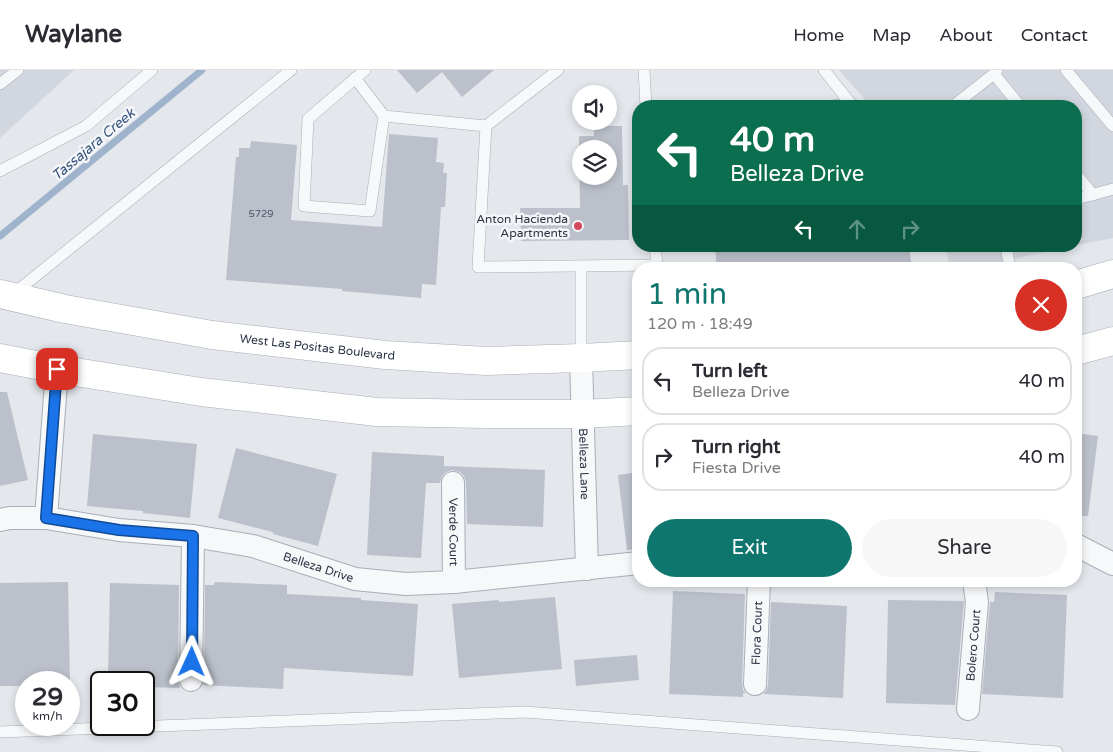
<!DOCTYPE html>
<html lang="en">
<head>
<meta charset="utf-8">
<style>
	:root { --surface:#fff; --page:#f7f7f7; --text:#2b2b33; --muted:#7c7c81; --line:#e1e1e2; --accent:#0f766e }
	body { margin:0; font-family:"Varela Round",sans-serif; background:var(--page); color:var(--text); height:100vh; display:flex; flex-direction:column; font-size:19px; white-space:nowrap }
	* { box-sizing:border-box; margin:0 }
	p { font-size:16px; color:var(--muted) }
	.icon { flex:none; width:28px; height:28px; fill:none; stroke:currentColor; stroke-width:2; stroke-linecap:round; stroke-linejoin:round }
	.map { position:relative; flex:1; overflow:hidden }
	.drawer { position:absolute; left:632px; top:192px; width:450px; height:325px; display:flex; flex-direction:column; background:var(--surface); border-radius:20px; box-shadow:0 2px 8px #0003 }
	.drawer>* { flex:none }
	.top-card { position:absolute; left:632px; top:30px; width:450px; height:152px; border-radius:20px; box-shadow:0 2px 8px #0003; background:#0b6e4f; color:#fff; overflow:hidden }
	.controls { position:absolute; left:572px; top:15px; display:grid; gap:10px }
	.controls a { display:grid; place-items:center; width:45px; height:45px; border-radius:50%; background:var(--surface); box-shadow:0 2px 8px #0003; font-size:25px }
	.speed { position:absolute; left:15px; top:601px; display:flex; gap:10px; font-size:25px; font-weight:700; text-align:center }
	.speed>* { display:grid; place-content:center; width:65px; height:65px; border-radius:50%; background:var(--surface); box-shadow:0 2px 8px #0003; line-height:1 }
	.speed small { font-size:12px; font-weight:400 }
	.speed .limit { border:2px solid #111; border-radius:8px; background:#fff; color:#111 }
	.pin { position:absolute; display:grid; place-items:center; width:42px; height:42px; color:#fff; margin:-21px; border-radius:10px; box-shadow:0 2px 8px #0006 }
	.me { position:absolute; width:55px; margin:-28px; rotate:1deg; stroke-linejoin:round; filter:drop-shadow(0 0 4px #0008) }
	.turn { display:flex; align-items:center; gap:18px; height:105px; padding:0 15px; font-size:22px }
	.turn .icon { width:65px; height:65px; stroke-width:2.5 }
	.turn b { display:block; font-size:35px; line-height:42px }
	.lanes { display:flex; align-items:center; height:48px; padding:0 15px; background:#0003; justify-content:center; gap:25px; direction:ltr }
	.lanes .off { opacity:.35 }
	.round { display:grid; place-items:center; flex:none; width:52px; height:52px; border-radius:26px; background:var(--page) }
	.summary { display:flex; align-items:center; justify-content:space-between; height:85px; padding:0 15px }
	h1 { font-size:30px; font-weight:600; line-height:38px; color:var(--accent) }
	.action { display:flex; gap:10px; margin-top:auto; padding:10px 15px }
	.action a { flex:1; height:58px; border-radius:30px; background:var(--accent); color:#fff; font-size:20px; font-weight:600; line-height:58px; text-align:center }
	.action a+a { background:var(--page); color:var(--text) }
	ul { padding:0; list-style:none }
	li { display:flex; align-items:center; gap:15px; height:68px; margin:0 10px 8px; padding:0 5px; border:2px solid var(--line); border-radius:20px }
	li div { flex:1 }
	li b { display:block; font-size:19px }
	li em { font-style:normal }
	header { display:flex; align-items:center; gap:30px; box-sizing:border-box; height:70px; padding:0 25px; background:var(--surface); border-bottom:1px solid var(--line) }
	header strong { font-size:24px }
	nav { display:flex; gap:28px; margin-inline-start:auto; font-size:18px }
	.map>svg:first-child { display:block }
	.built { fill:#d2d6de }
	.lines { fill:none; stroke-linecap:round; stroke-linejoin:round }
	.stream { stroke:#9fb4cc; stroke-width:7 }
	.building { fill:#bbc0ca; fill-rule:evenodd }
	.service-casing { stroke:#a9aeb7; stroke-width:12 }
	.minor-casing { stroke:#a9aeb7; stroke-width:24 }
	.secondary-casing { stroke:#a9aeb7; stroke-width:29 }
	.service { stroke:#f7f8fa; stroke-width:11 }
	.minor { stroke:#f7f8fa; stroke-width:22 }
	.secondary { stroke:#fff; stroke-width:28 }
	.route-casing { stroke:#114b97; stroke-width:12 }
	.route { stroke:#1a73e8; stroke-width:9 }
	.poi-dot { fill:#d1495b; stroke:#f4f6f9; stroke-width:2 }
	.labels { text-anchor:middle; stroke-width:5; stroke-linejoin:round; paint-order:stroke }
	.number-label { font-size:10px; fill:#4f5766 }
	.poi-label { font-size:12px; fill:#2b3445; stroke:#f4f6f9; text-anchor:end }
	.street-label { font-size:12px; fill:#2b3445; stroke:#f4f6f9 }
	.water-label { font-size:14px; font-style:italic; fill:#34527a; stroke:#f4f6f9 }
</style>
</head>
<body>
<header>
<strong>Waylane</strong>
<nav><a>Home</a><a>Map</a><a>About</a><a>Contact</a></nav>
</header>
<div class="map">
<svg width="1113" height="682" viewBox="0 0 1113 682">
	<rect width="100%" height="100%" fill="#e4e7ec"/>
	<g class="built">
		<polygon points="0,0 74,0 0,68"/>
		<polygon points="839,0 1113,0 1113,168 1076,175 1076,36 871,36"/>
		<polygon points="946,176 1071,176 987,195 961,199 950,199"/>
	</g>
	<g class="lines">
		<polyline class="stream" points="0,166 202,0"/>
	</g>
	<g class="building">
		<polygon points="397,0 494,0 462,27 442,2 417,23"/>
		<path d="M 594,56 L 622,56 L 623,115 L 628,115 L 629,170 L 521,171 L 520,138 L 580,138 L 579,66 L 594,66 ZM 581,79 L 609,79 L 609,106 L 581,106 Z"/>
		<polygon points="389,64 438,68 436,92 444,93 443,103 447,103 445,137 441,137 436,215 422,214 421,228 342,221 342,219 226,210 236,87 239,87 239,78 250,78 251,71 297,75 291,150 382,157"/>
		<polygon points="715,176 909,176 912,199 717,199"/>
		<polygon points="0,322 7,322 28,410 0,416"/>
		<polygon points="1076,363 1098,366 1088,446 1076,446"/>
		<polygon points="93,364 197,374 190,448 143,443 143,441 87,436"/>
		<polygon points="236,378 337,404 318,476 273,464 273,462 218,448"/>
		<polygon points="372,382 444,386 444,396 545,400 543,457 467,454 466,412 464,406 460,402 452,400 446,402 442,406 440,413 426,413 421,488 367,485"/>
		<polygon points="639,402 639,479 627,480 618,405"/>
		<polygon points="68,512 70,612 26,612 26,616 0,616 0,513"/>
		<polygon points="215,512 287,515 287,524 361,528 361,530 418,534 413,606 284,598 283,619 203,615 204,610 205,515 214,515"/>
		<polygon points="110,513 179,515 178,610 180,618 144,617 144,612 108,612"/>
		<polygon points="673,521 745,524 742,613 743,620 746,623 743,623 743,627 669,624"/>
		<polygon points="995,522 1067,525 1063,628 982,624 990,532 994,532"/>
		<polygon points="555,527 562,599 459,608 452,534 499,530 499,532"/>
		<polygon points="888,530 964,531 955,635 886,633"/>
		<polygon points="771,532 847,536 843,628 763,624 766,621 768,615"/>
		<polygon points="637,585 639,610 576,616 574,590"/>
	</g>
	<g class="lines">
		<defs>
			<g id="service">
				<polyline points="365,0 308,49 304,136 370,141 384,46"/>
				<polyline points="644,0 646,36"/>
				<polyline points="824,0 851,34"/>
				<polyline points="1066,0 1113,56"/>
				<polyline points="994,4 1020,36"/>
				<polyline points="355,8 384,46 486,56 558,0"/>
				<polyline points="0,14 18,0"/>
				<polyline points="831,36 851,34 856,36"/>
				<polyline points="953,36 994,4 997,0"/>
				<polyline points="486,56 478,197 657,195 655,176"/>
				<polyline points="0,101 86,56 152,0"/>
				<polyline points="1076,104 1093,125"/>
				<polyline points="1076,129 1113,119"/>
				<polyline points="1006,176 1010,199"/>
				<polyline points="581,196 581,288"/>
				<polyline points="12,225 291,0"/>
				<polyline points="0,662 525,642 1057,682"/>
			</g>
			<g id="minor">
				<path id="s1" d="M 581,288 L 587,499"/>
				<path id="s2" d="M 453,413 L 454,512"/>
				<polyline points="46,448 57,299"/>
				<path id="s3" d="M 0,450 L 10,448 L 46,448 L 119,460 L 193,466 L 253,476 L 355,509 L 406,514 L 454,512 L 639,493"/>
				<polyline points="1076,475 1113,494"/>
				<polyline points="191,610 193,466"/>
				<path id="s4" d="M 755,614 L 759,511"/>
				<path id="s5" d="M 968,639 L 977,532 L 974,511"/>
			</g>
			<g id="secondary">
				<polyline points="1076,215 1113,204"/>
				<path id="s6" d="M 0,224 L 65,239 L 212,265 L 385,285 L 486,291 L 581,288 L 639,285"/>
				<polyline points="1076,281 1113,271"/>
				<polyline points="0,288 57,299 201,322 377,342 484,344 582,344 639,341"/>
			</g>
		</defs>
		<use href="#service" class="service-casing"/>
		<use href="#minor" class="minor-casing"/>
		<use href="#secondary" class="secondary-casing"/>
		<use href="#service" class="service"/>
		<use href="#minor" class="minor"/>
		<use href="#secondary" class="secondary"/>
	</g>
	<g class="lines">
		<defs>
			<polyline id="route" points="57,299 46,448 119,460 193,466 192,592"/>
		</defs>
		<use href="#route" class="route-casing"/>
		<use href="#route" class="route"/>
	</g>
	<circle class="poi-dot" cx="578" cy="156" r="5"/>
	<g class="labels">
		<g class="number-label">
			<text x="261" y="147">5729</text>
		</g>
		<g class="poi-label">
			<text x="568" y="153">Anton Hacienda<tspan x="568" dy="14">Apartments</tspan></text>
		</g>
		<g class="street-label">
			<text dy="4" stroke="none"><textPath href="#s6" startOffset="322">West Las Positas Boulevard</textPath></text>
			<text dy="4" stroke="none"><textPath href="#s1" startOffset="106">Belleza Lane</textPath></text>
			<text dy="4" stroke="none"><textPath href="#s2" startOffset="49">Verde Court</textPath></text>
			<text dy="4" stroke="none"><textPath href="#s3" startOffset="324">Belleza Drive</textPath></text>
			<text dy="4" stroke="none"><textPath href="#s4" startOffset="51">Flora Court</textPath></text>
			<text dy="4" stroke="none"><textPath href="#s5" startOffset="64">Bolero Court</textPath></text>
		</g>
		<g class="water-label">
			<text transform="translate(93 74) rotate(-40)" y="5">Tassajara Creek</text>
		</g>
	</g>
</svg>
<div class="controls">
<a><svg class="icon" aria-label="sound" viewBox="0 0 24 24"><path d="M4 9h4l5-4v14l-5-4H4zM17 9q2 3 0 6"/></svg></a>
<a><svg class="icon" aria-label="layers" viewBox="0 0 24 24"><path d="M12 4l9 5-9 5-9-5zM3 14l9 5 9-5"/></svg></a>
</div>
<div class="speed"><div>29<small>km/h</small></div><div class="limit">30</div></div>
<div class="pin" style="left:57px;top:299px;background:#d93025"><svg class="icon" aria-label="arrive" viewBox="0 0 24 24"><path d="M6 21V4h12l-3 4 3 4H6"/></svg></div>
<svg class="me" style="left:192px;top:592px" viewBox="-20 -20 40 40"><path d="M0-17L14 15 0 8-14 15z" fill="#1a73e8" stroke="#fff" stroke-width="4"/></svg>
<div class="top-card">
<div class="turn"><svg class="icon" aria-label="left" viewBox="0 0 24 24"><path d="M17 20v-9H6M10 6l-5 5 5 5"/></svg><div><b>40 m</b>Belleza Drive</div></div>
<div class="lanes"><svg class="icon" aria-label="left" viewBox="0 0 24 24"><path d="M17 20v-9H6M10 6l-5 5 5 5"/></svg><svg class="icon off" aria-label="ahead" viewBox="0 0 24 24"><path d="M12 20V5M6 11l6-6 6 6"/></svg><svg class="icon off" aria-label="right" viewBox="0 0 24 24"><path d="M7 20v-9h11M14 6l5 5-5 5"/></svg></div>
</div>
<section class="drawer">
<div class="summary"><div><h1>1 min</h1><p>120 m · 18:49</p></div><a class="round" style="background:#d93025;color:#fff"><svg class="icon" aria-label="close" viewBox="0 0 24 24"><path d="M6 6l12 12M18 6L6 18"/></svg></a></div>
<ul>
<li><svg class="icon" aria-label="left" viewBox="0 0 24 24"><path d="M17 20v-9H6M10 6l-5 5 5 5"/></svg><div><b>Turn left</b><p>Belleza Drive</p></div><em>40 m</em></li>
<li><svg class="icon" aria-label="right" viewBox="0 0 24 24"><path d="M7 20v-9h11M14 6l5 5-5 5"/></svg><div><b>Turn right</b><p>Fiesta Drive</p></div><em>40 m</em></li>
</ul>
<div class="action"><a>Exit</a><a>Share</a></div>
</section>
</div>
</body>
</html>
